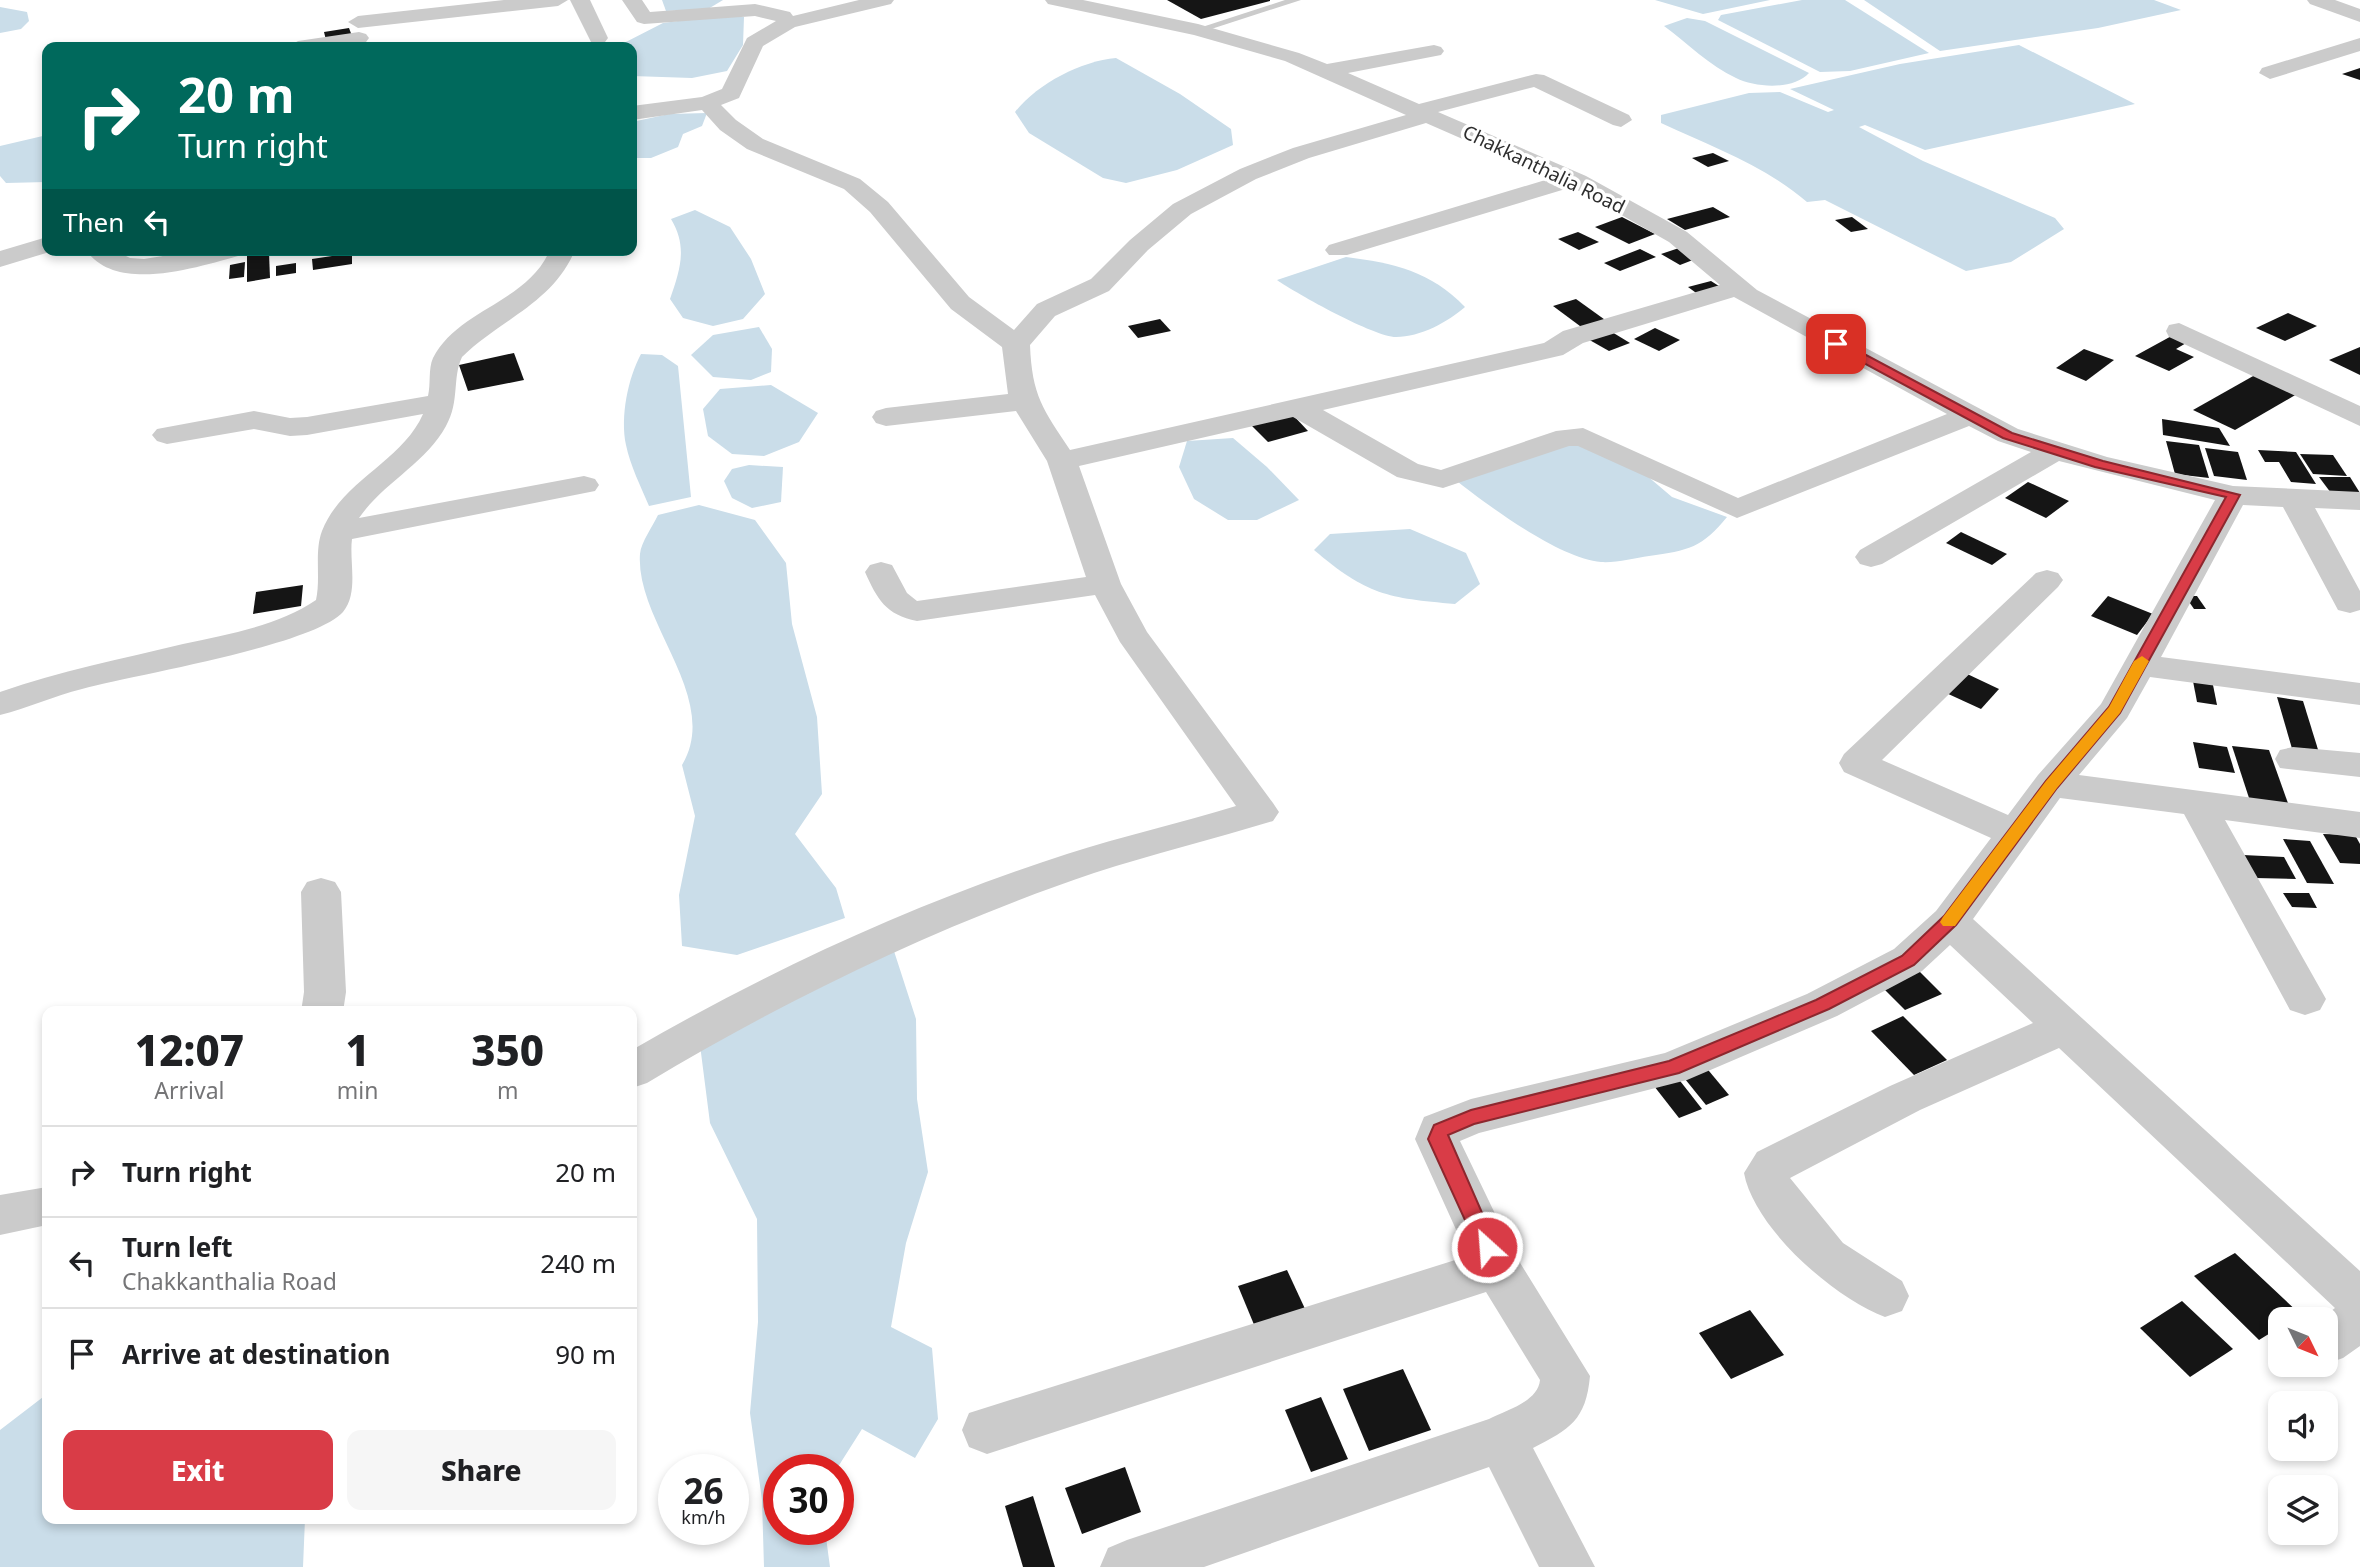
<!DOCTYPE html>
<html lang="en">
<head>
<meta charset="utf-8">
<style>
	:root { --surface:#fff; --page:#f6f6f6; --text:#202124; --muted:#757577; --line:#e0e0e0; --accent:#d93c47 }
	body { margin:0; font-family:"Noto Sans",sans-serif; background:var(--page); color:var(--text); height:100vh; display:flex; flex-direction:column; font-size:26px; white-space:nowrap }
	* { box-sizing:border-box; margin:0 }
	p { font-size:23px; color:var(--muted) }
	.icon { flex:none; width:38px; height:38px; fill:none; stroke:currentColor; stroke-width:2; stroke-linecap:round; stroke-linejoin:round }
	.map { position:relative; flex:1; overflow:hidden }
	.details { position:absolute; left:42px; top:1006px; width:595px; height:518px; display:flex; flex-direction:column; background:var(--surface); border-radius:14px; box-shadow:0 4px 10px #0003 }
	.details>* { flex:none }
	.guide { position:absolute; left:42px; top:42px; width:595px; height:214px; border-radius:14px; box-shadow:0 4px 10px #0003; background:#00695c; color:#fff; overflow:hidden }
	.needle { width:46px; rotate:133deg }
	.buttons { position:absolute; left:2268px; top:1307px; display:grid; gap:14px }
	.buttons a { display:grid; place-items:center; width:70px; height:70px; border-radius:14px; background:var(--surface); box-shadow:0 4px 10px #0003; font-size:35px }
	.speed { position:absolute; left:658px; top:1454px; display:flex; gap:14px; font-size:35px; font-weight:700; text-align:center }
	.speed>* { display:grid; place-content:center; width:91px; height:91px; border-radius:50%; background:var(--surface); box-shadow:0 4px 10px #0003; line-height:1 }
	.speed small { font-size:18px; font-weight:400 }
	.speed .limit { border:10px solid #d22; background:#fff; color:#111 }
	.pin { position:absolute; display:grid; place-items:center; width:60px; height:60px; color:#fff; margin:-30px; border-radius:14px; box-shadow:0 4px 10px #0006 }
	.me { position:absolute; width:77px; margin:-38px; rotate:334deg; stroke-linejoin:round; filter:drop-shadow(0 0 5px #0008) }
	.turn { display:flex; align-items:center; gap:24px; height:147px; padding:0 21px; font-size:32px }
	.turn .icon { width:91px; height:91px; stroke-width:2.5 }
	.turn b { display:block; font-size:49px; line-height:60px }
	.then { display:flex; align-items:center; height:66px; padding:0 21px; background:#0003; gap:14px; font-size:26px }
	.eta { display:flex; justify-content:space-evenly; align-items:center; height:119px; text-align:center }
	.eta b { font-size:42px; font-weight:800; line-height:49px }
	.primary-button { display:flex; gap:14px; margin-top:auto; padding:14px 21px }
	.primary-button a { flex:1; height:80px; border-radius:14px; background:var(--accent); color:#fff; font-size:28px; font-weight:800; line-height:80px; text-align:center }
	.primary-button a+a { background:var(--page); color:var(--text) }
	ul { padding:0; list-style:none }
	li { display:flex; align-items:center; gap:21px; height:91px; padding:0 21px; border-top:2px solid var(--line) }
	li div { flex:1 }
	li b { display:block; font-size:26px }
	li em { font-style:normal }
	.map>svg:first-child { display:block }
	.water { fill:#cadde9 }
	.building { fill:#151515 }
	.lines { fill:none; stroke-linecap:round; stroke-linejoin:round }
	.service { fill:#cbcbcb; fill-rule:evenodd }
	.minor { fill:#cbcbcb; fill-rule:evenodd }
	.route { fill:#d93c47; stroke:#8d272e; stroke-width:2 }
	.slow { fill:#f59e0b }
	.labels { text-anchor:middle; stroke-width:7; stroke-linejoin:round; paint-order:stroke }
	.far-street-label { font-size:19px; fill:#2e2e2e; stroke:#fff }
</style>
</head>
<body>
<div class="map">
<svg width="2360" height="1567" viewBox="0 0 2360 1567">
	<rect width="100%" height="100%" fill="#fff"/>
	<g class="water">
		<polygon points="662,0 723,0 708,9 666,11"/>
		<polygon points="1655,0 1770,0 1703,14"/>
		<polygon points="1802,0 1845,0 1929,53 1850,71 1820,72 1718,20 1721,15"/>
		<polygon points="1864,0 2154,0 2181,10 2098,28 1940,51"/>
		<polygon points="0,7 27,12 29,21 21,29 0,33"/>
		<polygon points="708,17 744,17 743,45 727,71 692,78 632,76 632,47 620,47 622,44 663,23"/>
		<path d="M 1687,18 L 1705,21 L 1809,73 C 1794,90 1756,88 1736,78 C 1710,66 1687,43 1664,26 Z"/>
		<path d="M 2019,45 L 2135,104 L 1925,150 L 1865,125 L 1859,127 L 1923,161 L 2055,218 L 2064,229 L 2011,262 L 1966,271 L 1825,200 L 1807,202 C 1764,165 1712,147 1661,123 L 1661,115 L 1749,93 L 1780,92 L 1828,112 L 1834,110 L 1790,89 L 1900,64 Z"/>
		<path d="M 1116,58 L 1180,94 L 1231,129 L 1233,145 L 1177,170 L 1126,183 L 1103,178 L 1029,133 L 1015,112 C 1037,84 1081,61 1116,58 Z"/>
		<polygon points="707,113 702,126 683,134 678,147 651,158 632,158 632,122 669,114"/>
		<polygon points="47,135 47,182 6,183 0,176 0,146"/>
		<path d="M 695,210 L 730,227 L 751,259 L 765,294 L 743,319 L 713,326 L 683,318 L 670,299 C 680,270 688,247 671,219 Z"/>
		<path d="M 1346,257 C 1394,263 1430,271 1465,307 C 1448,322 1420,337 1396,337 C 1374,337 1297,294 1277,280 Z"/>
		<polygon points="759,327 772,349 771,372 751,380 713,377 691,355 713,335"/>
		<path d="M 641,354 L 662,355 L 678,366 L 691,497 L 649,506 C 641,487 630,465 626,445 C 620,417 628,378 641,354 Z"/>
		<polygon points="771,385 818,413 799,442 764,456 732,454 708,436 703,409 720,389"/>
		<polygon points="1233,438 1267,467 1299,500 1257,520 1228,520 1194,499 1179,467 1187,441"/>
		<path d="M 1556,444 L 1590,446 L 1639,469 L 1672,497 L 1727,517 C 1703,547 1688,551 1649,556 C 1635,558 1616,563 1601,562 C 1559,559 1486,504 1453,478 Z"/>
		<polygon points="749,465 783,467 781,502 752,508 732,498 724,481 732,469"/>
		<path d="M 699,505 L 755,520 L 786,563 L 792,624 L 817,717 L 822,794 L 795,834 L 836,888 L 845,918 L 737,955 L 682,946 L 679,895 L 695,816 L 682,765 C 722,698 635,622 640,554 C 641,542 653,526 658,515 Z"/>
		<path d="M 1410,529 L 1466,553 L 1480,584 L 1455,604 C 1387,598 1367,595 1314,550 L 1330,534 Z"/>
		<polygon points="893,948 916,1019 917,1099 928,1172 906,1243 891,1327 932,1348 938,1419 915,1458 862,1429 836,1470 779,1470 779,1530 825,1530 830,1567 764,1567 762,1500 750,1413 758,1322 757,1219 710,1123 700,1045"/>
		<polygon points="47,1394 47,1519 305,1519 303,1567 0,1567 0,1430"/>
	</g>
	<g class="building">
		<polygon points="1167,0 1270,0 1270,1 1201,19"/>
		<polygon points="349,28 352,36 326,40 324,32"/>
		<polygon points="2360,68 2360,80 2342,74"/>
		<polygon points="1713,153 1729,161 1708,167 1692,158"/>
		<polygon points="1713,207 1730,217 1685,230 1667,219"/>
		<polygon points="1622,217 1655,234 1629,244 1595,227"/>
		<polygon points="1852,217 1868,229 1851,232 1835,220"/>
		<polygon points="1578,232 1599,242 1579,250 1558,239"/>
		<polygon points="1679,248 1698,258 1680,265 1661,254"/>
		<polygon points="1640,249 1656,257 1620,271 1604,263"/>
		<polygon points="269,253 270,278 247,282 247,256"/>
		<polygon points="352,253 352,264 313,270 312,259"/>
		<polygon points="245,262 244,277 229,279 230,265"/>
		<polygon points="296,263 296,273 276,276 276,266"/>
		<polygon points="1711,281 1722,288 1699,295 1688,287"/>
		<polygon points="1576,299 1608,322 1584,329 1553,306"/>
		<polygon points="2288,313 2317,326 2285,341 2256,328"/>
		<polygon points="1160,319 1171,331 1138,338 1128,326"/>
		<polygon points="1655,328 1680,340 1659,351 1634,339"/>
		<polygon points="1607,329 1630,343 1609,351 1586,338"/>
		<polygon points="2177,333 2193,339 2176,349 2194,357 2169,371 2135,356"/>
		<polygon points="2360,347 2360,375 2329,360"/>
		<polygon points="2084,349 2114,360 2086,381 2056,368"/>
		<polygon points="514,353 524,380 468,391 459,365"/>
		<polygon points="2255,375 2297,394 2235,430 2193,410"/>
		<polygon points="1292,414 1308,431 1268,442 1251,425"/>
		<polygon points="2162,419 2219,428 2230,446 2163,435"/>
		<polygon points="2166,441 2199,445 2209,478 2175,474"/>
		<polygon points="2205,448 2238,452 2247,480 2214,476"/>
		<polygon points="2258,450 2296,452 2316,484 2291,482 2279,462 2265,462"/>
		<polygon points="2300,454 2333,455 2347,476 2313,474"/>
		<polygon points="2319,477 2350,477 2360,493 2331,493"/>
		<polygon points="2028,482 2069,501 2046,518 2005,498"/>
		<polygon points="1961,532 2007,554 1992,565 1946,543"/>
		<polygon points="303,585 301,606 253,614 256,592"/>
		<polygon points="2108,596 2153,614 2137,635 2091,616"/>
		<polygon points="2185,596 2197,596 2206,609 2194,609"/>
		<polygon points="1963,672 1999,689 1981,709 1944,692"/>
		<polygon points="2193,681 2213,685 2217,705 2197,702"/>
		<polygon points="2277,697 2303,701 2320,756 2293,752"/>
		<polygon points="2193,742 2227,747 2235,773 2199,768"/>
		<polygon points="2232,746 2269,750 2289,806 2250,801"/>
		<polygon points="2323,834 2355,835 2360,844 2360,864 2340,863"/>
		<polygon points="2283,839 2310,841 2334,884 2307,883"/>
		<polygon points="2243,855 2284,857 2296,879 2255,878"/>
		<polygon points="2283,893 2309,893 2317,908 2292,907"/>
		<polygon points="1913,965 1942,994 1905,1010 1876,981"/>
		<polygon points="1903,1016 1947,1060 1914,1075 1871,1031"/>
		<polygon points="1704,1065 1729,1095 1706,1105 1681,1074"/>
		<polygon points="1677,1077 1702,1109 1679,1118 1654,1086"/>
		<polygon points="2235,1253 2301,1315 2294,1320 2280,1320 2280,1327 2259,1340 2194,1276"/>
		<polygon points="1287,1270 1306,1311 1255,1327 1238,1286"/>
		<polygon points="2182,1301 2233,1349 2190,1377 2140,1328"/>
		<polygon points="1750,1310 1784,1355 1731,1379 1699,1333"/>
		<polygon points="1403,1369 1431,1430 1369,1451 1343,1389"/>
		<polygon points="1321,1397 1348,1459 1311,1472 1285,1410"/>
		<polygon points="1125,1467 1141,1512 1082,1534 1065,1488"/>
		<polygon points="1033,1496 1055,1567 1023,1567 1005,1506"/>
	</g>
	<g class="lines">
		<polygon class="service" points="1285,0 1301,0 1202,32 1193,30"/>
		<g class="minor">
			<polygon points="504,0 568,0 558,6 358,28 348,22 358,16"/>
			<polygon points="570,0 590,0 608,38 605,42 591,42"/>
			<path d="M 622,0 L 642,0 L 650,12 L 755,4 L 790,12 L 793,16 L 859,0 L 894,0 L 891,4 L 795,27 L 763,46 L 739,98 L 721,105 L 736,120 L 763,139 L 860,179 L 888,202 L 969,297 L 1014,330 L 1037,304 L 1091,279 L 1130,240 L 1173,204 L 1240,169 L 1293,148 L 1406,115 L 1285,61 L 1194,35 L 1048,4 L 1045,0 L 1083,0 L 1198,24 L 1299,53 L 1327,64 L 1434,45 L 1441,47 L 1444,51 L 1441,55 L 1348,73 L 1419,104 L 1536,74 L 1544,75 L 1629,115 L 1632,120 L 1621,127 L 1613,125 L 1534,87 L 1438,112 L 1586,176 L 1687,232 L 1757,290 L 2018,429 L 2107,457 L 2233,486 L 2360,492 L 2360,510 L 2315,508 L 2360,591 L 2360,610 L 2350,613 L 2338,610 L 2283,507 L 2243,505 L 2161,657 L 2360,683 L 2360,705 L 2150,677 L 2127,718 L 2079,775 L 2360,812 L 2360,838 L 2225,820 L 2326,999 L 2320,1010 L 2305,1015 L 2290,1010 L 2184,814 L 2060,798 L 1973,919 L 2360,1271 L 2360,1346 L 2343,1358 L 2326,1364 L 2326,1320 L 2319,1320 L 2335,1308 L 2059,1048 L 1920,1110 L 1790,1178 L 1843,1243 L 1902,1281 L 1909,1296 L 1902,1311 L 1885,1317 C 1834,1298 1754,1228 1744,1173 L 1757,1152 L 1890,1086 L 2033,1023 L 1950,945 L 1922,971 L 1837,1016 L 1687,1080 L 1479,1133 L 1460,1141 L 1514,1253 L 1590,1376 C 1586,1420 1570,1429 1533,1448 L 1595,1567 L 1539,1567 L 1489,1467 L 1204,1567 L 1100,1567 L 1108,1548 L 1127,1540 L 1489,1419 C 1506,1410 1538,1402 1540,1380 L 1486,1292 L 987,1454 L 969,1447 L 962,1430 L 969,1413 L 1468,1256 L 1415,1139 L 1424,1117 L 1471,1099 L 1665,1053 L 1807,994 L 1894,949 L 1936,911 L 1991,838 L 1844,772 L 1839,763 L 1844,754 L 2036,573 L 2047,570 L 2058,573 L 2063,580 L 2058,587 L 1882,760 L 2008,815 L 2038,775 L 2101,704 L 2215,500 L 2059,461 L 1882,564 L 1871,567 L 1860,564 L 1855,557 L 1860,550 L 2031,452 L 1998,441 L 1969,426 L 1737,518 L 1578,446 L 1569,446 L 1443,488 L 1397,477 L 1293,417 L 1079,466 L 1121,584 L 1147,632 L 1273,803 L 1279,812 L 1273,821 C 1214,839 1153,854 1094,873 C 937,926 789,998 647,1083 L 632,1088 L 632,1050 C 770,970 915,903 1067,854 C 1123,836 1180,823 1236,806 L 1120,642 L 1095,595 L 917,621 C 886,615 877,599 865,572 L 870,565 L 881,562 L 892,565 L 907,593 L 917,601 L 1086,577 L 1047,461 L 1016,411 L 886,426 L 876,423 L 872,417 L 876,411 L 886,408 L 1008,394 L 1002,347 L 951,309 L 870,212 L 844,189 L 747,149 L 720,130 L 702,110 L 632,120 L 632,106 L 702,97 L 722,89 L 747,38 L 776,21 L 755,16 L 644,24 L 637,22 ZM 1426,123 L 1552,178 L 1329,245 L 1325,250 L 1329,255 L 1347,255 L 1572,187 L 1669,242 L 1720,285 L 1563,331 L 1544,343 L 1070,450 C 1043,409 1032,396 1030,345 L 1055,316 L 1109,291 L 1148,250 L 1191,214 L 1256,179 L 1309,158 ZM 1734,297 L 1947,414 L 1738,498 L 1583,428 L 1556,431 L 1441,470 L 1418,464 L 1323,410 L 1563,355 L 1583,343 Z"/>
			<polygon points="2307,0 2335,0 2360,9 2360,22 2310,4"/>
			<polygon points="359,32 366,34 369,38 366,42 338,47 288,47 298,41"/>
			<polygon points="2360,38 2360,51 2270,79 2259,73 2262,68"/>
			<polygon points="47,237 47,250 56,250 0,267 0,251"/>
			<path d="M 86,250 L 114,250 L 130,258 L 144,259 L 201,250 L 245,250 L 242,255 C 200,266 117,295 86,250 Z"/>
			<path d="M 550,250 L 575,250 C 553,303 501,319 462,357 C 452,378 460,401 446,426 C 425,464 383,483 359,518 L 584,476 L 595,479 L 599,485 L 595,491 L 352,539 C 349,561 359,593 343,612 C 312,646 133,675 82,689 C 54,696 28,708 0,715 L 0,692 C 60,671 121,659 183,644 C 228,634 278,626 316,600 C 321,578 314,552 322,531 C 342,480 402,462 423,414 L 307,435 L 290,436 L 254,429 L 167,444 L 157,441 L 152,435 L 157,429 L 254,411 L 290,418 L 307,417 L 428,396 C 431,384 428,369 433,358 C 458,309 527,303 550,250 Z"/>
			<polygon points="2179,323 2360,406 2360,426 2169,337 2166,331 2169,325"/>
			<polygon points="2293,747 2360,753 2360,777 2280,768 2275,759 2280,750"/>
			<polygon points="321,878 335,882 341,892 346,992 343,1012 301,1012 304,992 301,892 307,882"/>
			<polygon points="47,1187 47,1225 0,1235 0,1195"/>
		</g>
	</g>
	<polygon class="route" points="1832,341 1840,341 2012,433 2103,461 2240,495 2120,713 2057,788 1956,925 1914,965 1829,1009 1679,1073 1474,1124 1448,1135 1497,1247 1494,1253 1487,1255 1480,1253 1428,1139 1434,1125 1471,1110 1669,1061 1816,1000 1902,956 1944,916 2046,781 2109,707 2226,497 2095,467 2003,438 1832,346"/>
	<polygon class="slow" points="2142,656 2149,661 2120,713 2057,788 1955,926 1943,926 1940,922 1943,917 2046,781 2109,707 2134,661"/>
	<g class="labels">
		<g class="far-street-label">
			<text transform="translate(1544 169) rotate(26)" y="7">Chakkanthalia Road</text>
		</g>
	</g>
</svg>
<div class="buttons">
<a><svg class="needle" viewBox="-14 -14 28 28"><path d="M0-13l5 13h-10z" fill="#e53935"/><path d="M0 13l5-13h-10z" fill="#757577"/></svg></a>
<a><svg class="icon" aria-label="sound" viewBox="0 0 24 24"><path d="M4 9h4l5-4v14l-5-4H4zM17 9q2 3 0 6"/></svg></a>
<a><svg class="icon" aria-label="layers" viewBox="0 0 24 24"><path d="M12 4l9 5-9 5-9-5zM3 14l9 5 9-5"/></svg></a>
</div>
<div class="speed"><div>26<small>km/h</small></div><div class="limit">30</div></div>
<div class="pin" style="left:1836px;top:344px;background:#d93025"><svg class="icon" aria-label="arrive" viewBox="0 0 24 24"><path d="M6 21V4h12l-3 4 3 4H6"/></svg></div>
<svg class="me" style="left:1487px;top:1247px" viewBox="-20 -20 40 40"><circle r="17" fill="#d93c47" stroke="#fff" stroke-width="3"/><path d="M0-11L8 9 0 5-8 9z" fill="#fff"/></svg>
<div class="guide">
<div class="turn"><svg class="icon" aria-label="right" viewBox="0 0 24 24"><path d="M7 20v-9h11M14 6l5 5-5 5"/></svg><div><b>20 m</b>Turn right</div></div>
<div class="then">Then<svg class="icon" aria-label="left" viewBox="0 0 24 24"><path d="M17 20v-9H6M10 6l-5 5 5 5"/></svg></div>
</div>
<section class="details">
<div class="eta">
<div><b>12:07</b><p>Arrival</p></div>
<div><b>1</b><p>min</p></div>
<div><b>350</b><p>m</p></div>
</div>
<ul>
<li><svg class="icon" aria-label="right" viewBox="0 0 24 24"><path d="M7 20v-9h11M14 6l5 5-5 5"/></svg><div><b>Turn right</b></div><em>20 m</em></li>
<li><svg class="icon" aria-label="left" viewBox="0 0 24 24"><path d="M17 20v-9H6M10 6l-5 5 5 5"/></svg><div><b>Turn left</b><p>Chakkanthalia Road</p></div><em>240 m</em></li>
<li><svg class="icon" aria-label="arrive" viewBox="0 0 24 24"><path d="M6 21V4h12l-3 4 3 4H6"/></svg><div><b>Arrive at destination</b></div><em>90 m</em></li>
</ul>
<div class="primary-button"><a>Exit</a><a>Share</a></div>
</section>
</div>
</body>
</html>
